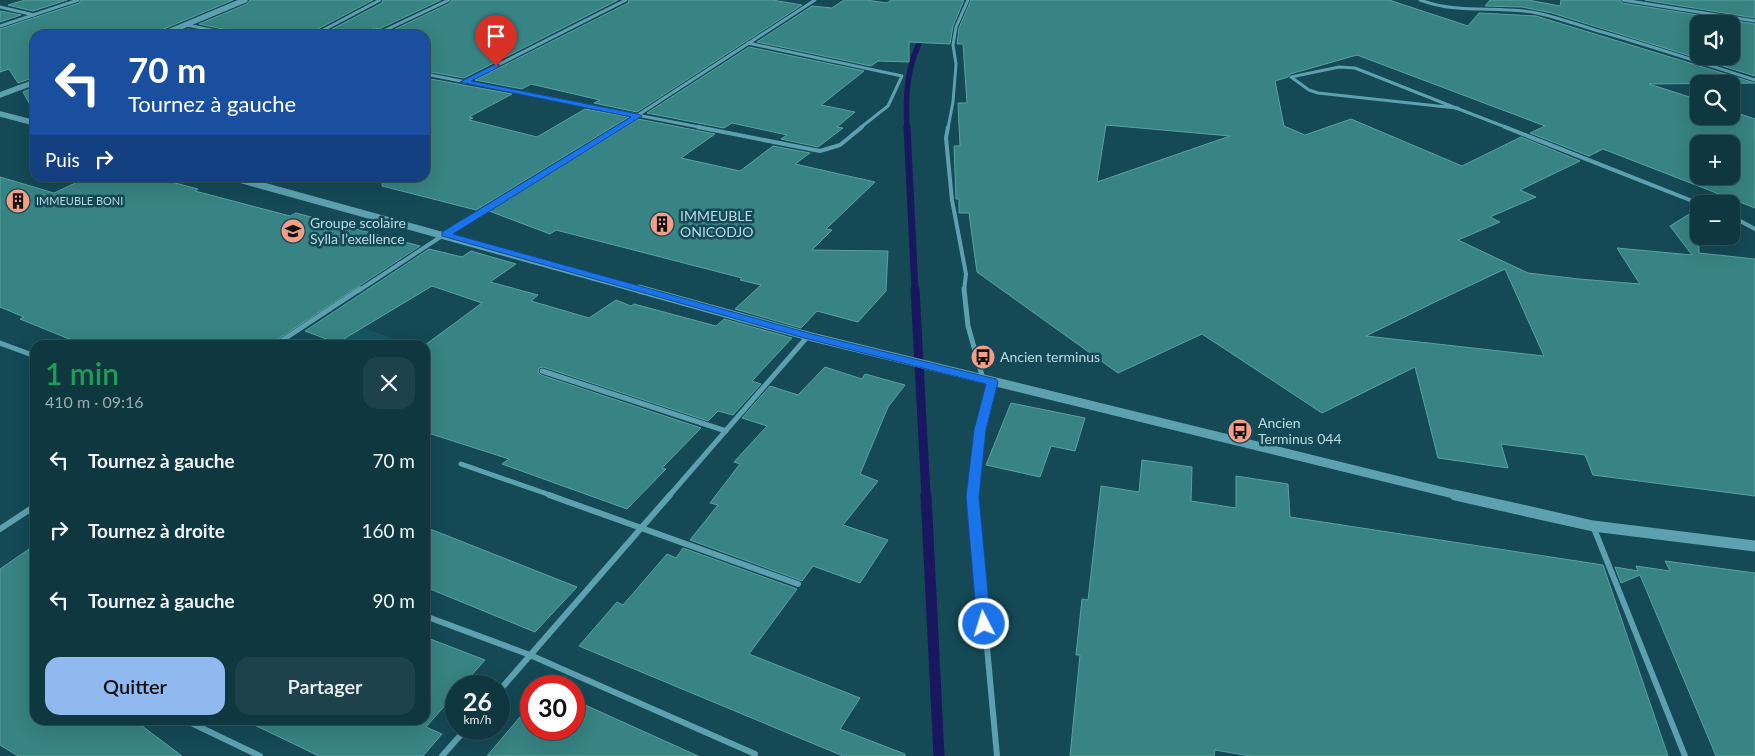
<!DOCTYPE html>
<html lang="fr">
<head>
<meta charset="utf-8">
<style>
	:root { --surface:#0f3740; --page:#1d424b; --text:#f1f3f6; --muted:#9bacb1; --line:#2f5159; --accent:#90b9f0 }
	body { margin:0; font-family:Lato,sans-serif; background:var(--page); color:var(--text); height:100vh; display:flex; flex-direction:column; font-size:19px; white-space:nowrap }
	* { box-sizing:border-box; margin:0 }
	p { font-size:16px; color:var(--muted) }
	.icon { flex:none; width:28px; height:28px; fill:none; stroke:currentColor; stroke-width:2; stroke-linecap:round; stroke-linejoin:round }
	.map { position:relative; flex:1; overflow:hidden }
	.drawer { position:absolute; left:30px; top:340px; width:400px; height:385px; display:flex; flex-direction:column; background:var(--surface); border-radius:15px; box-shadow:0 5px 20px #0002,0 0 0 1px var(--line) }
	.drawer>* { flex:none }
	.hud { position:absolute; left:30px; top:30px; width:400px; height:152px; border-radius:15px; box-shadow:0 5px 20px #0002,0 0 0 1px var(--line); background:#1a4fa0; color:#fff; overflow:hidden }
	.buttons { position:absolute; left:1690px; top:15px; display:grid; gap:10px }
	.buttons a { display:grid; place-items:center; width:50px; height:50px; border-radius:10px; background:var(--surface); box-shadow:0 5px 20px #0002,0 0 0 1px var(--line); font-size:25px }
	.speed { position:absolute; left:445px; top:675px; display:flex; gap:10px; font-size:25px; font-weight:700; text-align:center }
	.speed>* { display:grid; place-content:center; width:65px; height:65px; border-radius:50%; background:var(--surface); box-shadow:0 5px 20px #0002,0 0 0 1px var(--line); line-height:1 }
	.speed small { font-size:12px; font-weight:400 }
	.speed .limit { border:8px solid #d22; background:#fff; color:#111 }
	.pin { position:absolute; display:grid; place-items:center; width:42px; height:42px; color:#fff; margin:-51px -21px; border-radius:50% 50% 50% 0; rotate:-45deg; box-shadow:0 0 5px #0007 }
	.pin .icon { rotate:45deg }
	.me { position:absolute; width:55px; margin:-28px; rotate:355deg; stroke-linejoin:round; filter:drop-shadow(0 0 4px #0008) }
	.turn { display:flex; align-items:center; gap:18px; height:105px; padding:0 15px; font-size:22px }
	.turn .icon { width:65px; height:65px; stroke-width:2.5 }
	.turn b { display:block; font-size:35px; line-height:42px }
	.then { display:flex; align-items:center; height:48px; padding:0 15px; background:#0003; gap:10px; font-size:19px }
	.round { display:grid; place-items:center; flex:none; width:52px; height:52px; border-radius:15px; background:var(--page) }
	.headline { display:flex; align-items:center; justify-content:space-between; height:85px; padding:0 15px }
	h1 { font-size:30px; font-weight:600; line-height:38px; color:#1e9e55 }
	.button { display:flex; gap:10px; margin-top:auto; padding:10px 15px }
	.button a { flex:1; height:58px; border-radius:15px; background:var(--accent); color:#111; font-size:20px; font-weight:600; line-height:58px; text-align:center }
	.button a+a { background:var(--page); color:var(--text) }
	ul { padding:0; list-style:none }
	li { display:flex; align-items:center; gap:15px; height:70px; padding:0 15px }
	li div { flex:1 }
	li b { display:block; font-size:19px }
	li em { font-style:normal }
	.map>svg:first-child { display:block }
	.built { fill:#155562 }
	.lines { fill:none; stroke-linecap:round; stroke-linejoin:round }
	.stream-far3 { stroke:#19175f; stroke-width:5.5 }
	.stream-far2 { stroke:#19175f; stroke-width:7 }
	.stream-far1 { stroke:#19175f; stroke-width:9 }
	.stream { stroke:#19175f; stroke-width:11 }
	.building { fill:#388383; stroke:#5aa2a1; fill-rule:evenodd }
	.minor-far3 { stroke:#5da0b0; stroke-width:3 }
	.minor-far2 { stroke:#5da0b0; stroke-width:4 }
	.minor-far1 { stroke:#5da0b0; stroke-width:5 }
	.minor { stroke:#5da0b0; stroke-width:6 }
	.tertiary-far3 { stroke:#5da0b0; stroke-width:5.5 }
	.tertiary-far2 { stroke:#5da0b0; stroke-width:7 }
	.tertiary-far1 { stroke:#5da0b0; stroke-width:9 }
	.tertiary { stroke:#5da0b0; stroke-width:11 }
	.route { fill:#1a73e8; stroke:#114b97 }
	.labels { text-anchor:middle; stroke-width:5; stroke-linejoin:round; paint-order:stroke }
	.far-poi-label { font-size:11px; fill:#bbdbe4; stroke:#144955; text-anchor:start }
	.poi-label { font-size:14px; fill:#bbdbe4; stroke:#144955; text-anchor:start }
</style>
</head>
<body>
<div class="map">
<svg width="1755" height="756" viewBox="0 0 1755 756">
	<rect width="100%" height="100%" fill="#144955"/>
	<polygon class="built" points="350,324 413,345 320,345"/>
	<g class="lines">
		<path class="stream-far3" d="M 907,128 C 905,94 907,64 924,33"/>
		<polyline class="stream-far2" points="907,127 915,291"/>
		<polyline class="stream-far1" points="915,289 926,496"/>
		<polyline class="stream" points="926,495 939,756"/>
	</g>
	<g class="building">
		<polygon points="25,0 67,0 33,11 8,5"/>
		<polygon points="81,0 233,0 159,31 156,35 35,35 35,77 18,83 9,69 0,72 0,29 79,3"/>
		<polygon points="250,0 373,0 312,32 311,35 239,35 237,32 199,24 247,4"/>
		<polygon points="383,0 441,0 379,29 375,28 360,35 321,35 382,3"/>
		<polygon points="452,0 618,0 464,78 425,71 425,35 401,35 389,32 450,3"/>
		<polygon points="629,0 772,0 802,5 637,112 594,103 600,100 531,84 522,89 475,80 628,3"/>
		<polygon points="844,0 866,0 887,3 891,0 964,0 953,26 950,44 909,42 909,62 878,61 871,66 757,42 812,6 832,8"/>
		<path d="M 971,0 L 1389,0 L 1468,26 L 1479,13 L 1536,16 L 1755,83 L 1649,84 L 1699,100 L 1699,116 L 1731,116 L 1731,111 L 1755,119 L 1755,208 L 1603,149 L 1589,156 L 1530,133 L 1545,126 L 1357,55 L 1290,74 L 1288,77 L 1275,81 L 1284,126 L 1305,135 L 1351,119 L 1462,166 L 1521,137 L 1580,161 L 1520,190 L 1536,197 L 1490,217 L 1500,222 L 1458,240 L 1528,273 L 1579,279 L 1640,284 L 1617,248 L 1692,255 L 1670,226 L 1699,208 L 1699,253 L 1755,259 L 1755,496 L 1593,475 L 1585,455 L 1501,444 L 1508,468 L 1438,458 L 1415,367 L 1322,413 L 1202,334 L 1118,373 L 977,272 L 969,213 L 959,213 L 959,199 L 956,199 L 954,146 L 960,146 L 958,103 L 967,103 L 963,44 L 957,44 L 959,28 ZM 1106,125 L 1230,136 L 1097,182 ZM 1699,144 L 1731,144 L 1731,176 L 1699,176 ZM 1505,269 L 1544,356 L 1366,336 L 1437,301 Z"/>
		<path d="M 1490,0 L 1528,0 L 1560,6 L 1561,0 L 1620,0 L 1622,3 L 1755,24 L 1755,76 L 1552,13 L 1522,7 L 1485,6 ZM 1699,24 L 1731,24 L 1731,56 L 1699,56 Z"/>
		<polygon points="1645,0 1755,0 1755,18"/>
		<polygon points="0,11 21,15 0,22"/>
		<polygon points="188,29 219,35 173,35"/>
		<polygon points="749,47 864,71 821,105 855,112 837,127 843,128 818,147 781,139 787,135 732,123 724,128 647,113"/>
		<polygon points="425,78 512,94 469,117 473,118 469,120 537,137 585,109 629,117 476,210 382,186 383,178 425,178"/>
		<polygon points="35,87 35,114 23,92"/>
		<polygon points="638,119 715,134 681,158 740,171 773,146 810,153 795,164 875,182 826,229 832,230 812,250 888,251 886,291 858,322 817,311 801,328 735,309 761,285 740,280 742,278 556,230 550,234 489,211"/>
		<polygon points="0,177 54,193 86,178 156,178 198,189 195,191 290,216 296,213 420,246 269,345 84,345 20,319 24,317 0,307"/>
		<polygon points="429,249 462,257 471,251 516,264 490,282 538,295 531,301 589,318 616,300 631,306 634,304 716,326 724,319 792,338 752,381 761,384 733,415 718,411 708,421 543,367 539,368 538,372 541,375 701,428 662,468 666,469 627,509 502,464 509,459 425,432 425,345 482,303 432,286 337,343 305,331"/>
		<polygon points="825,367 862,379 865,374 905,385 888,407 860,474 878,481 843,525 888,540 860,583 813,566 802,581 690,540 718,505 710,503 740,464 734,462 767,426 742,418 770,386 798,395"/>
		<polygon points="1011,403 1085,418 1075,451 1051,446 1040,477 986,465"/>
		<polygon points="1142,460 1192,467 1191,501 1236,508 1236,476 1288,484 1290,517 1603,565 1668,756 1250,756 1215,750 1214,756 1070,756 1080,655 1076,655 1082,599 1088,600 1101,486 1139,492"/>
		<polygon points="425,527 577,587 535,632 425,587"/>
		<polygon points="35,545 35,720 134,720 182,756 18,756 0,745 0,569"/>
		<polygon points="683,548 797,589 749,654 860,698 840,729 905,754 905,756 843,756 579,646 617,602 623,605 667,554 676,558"/>
		<polygon points="1665,561 1755,573 1755,756 1716,756 1640,575 1621,583 1615,567 1638,571 1636,566 1670,571"/>
		<polygon points="425,637 485,660 462,686 456,686 456,693 426,727 442,734 423,756 319,756 244,720 425,720"/>
		<polygon points="574,700 698,756 487,756 531,704 531,729 574,729"/>
	</g>
	<g class="lines">
		<g class="minor-far3">
			<path d="M 1420,0 C 1461,15 1496,5 1537,13 C 1556,17 1576,24 1595,30 C 1649,45 1702,63 1755,80"/>
			<polyline points="1623,0 1755,21"/>
			<polyline points="0,7 34,15"/>
			<polyline points="187,25 236,35"/>
			<polyline points="0,26 78,0"/>
			<polyline points="314,35 380,0"/>
			<polyline points="375,35 449,0"/>
			<polyline points="748,43 902,76 888,106 860,128"/>
			<polygon points="1339,67 1355,68 1456,108 1318,93 1309,90 1291,77"/>
			<polyline points="425,74 704,128"/>
			<polyline points="464,82 626,0"/>
			<polyline points="1456,108 1458,108"/>
			<polyline points="1456,108 1508,128"/>
			<polyline points="618,128 815,0"/>
			<polyline points="948,128 953,102 956,64 953,45 956,27 968,0"/>
		</g>
		<g class="minor-far2">
			<polyline points="698,127 820,151 840,145 862,127"/>
			<polyline points="948,127 946,138 952,200 966,274 964,291"/>
			<polyline points="1505,127 1700,204"/>
			<polyline points="1731,216 1755,229"/>
			<polyline points="358,291 445,234 620,127"/>
		</g>
		<g class="minor-far1">
			<polyline points="964,289 968,326 983,379"/>
			<polyline points="0,343 35,356"/>
			<polyline points="275,345 360,289"/>
			<polyline points="542,371 726,431"/>
			<polyline points="461,464 553,496"/>
			<polyline points="669,496 808,336"/>
			<polyline points="973,496 980,430 992,382"/>
		</g>
		<g class="minor">
			<polyline points="549,495 798,584"/>
			<polyline points="973,495 997,756"/>
			<polyline points="1593,526 1685,756"/>
			<polyline points="0,529 35,506"/>
			<polyline points="425,616 530,655 755,754"/>
			<polyline points="499,691 670,495"/>
			<polyline points="185,720 260,756"/>
			<polyline points="442,756 466,729"/>
		</g>
		<g class="tertiary-far3">
			<polyline points="161,35 245,0"/>
			<polyline points="0,95 35,82"/>
			<polyline points="0,114 35,123"/>
		</g>
		<polyline class="tertiary-far2" points="235,178 643,291"/>
		<polyline class="tertiary-far1" points="639,289 808,336 1461,496"/>
		<polyline class="tertiary" points="1455,495 1593,526 1755,546"/>
	</g>
	<polygon class="route" points="496,64 499,64 499,67 471,81 638,114 642,116 453,234 812,334 996,379 998,382 986,430 979,497 991,624 989,628 984,629 979,628 977,624 966,497 974,430 986,384 804,338 442,236 442,232 631,117 460,82"/>
	<defs>
		<symbol id="building-disc" viewBox="-11 -11 22 22"><circle r="9.5" fill="#f49e88" stroke="#144955"/><path d="M-4-6H4V6H1V3H-1V6H-4ZM-2.5-4.3h1.7v1.8h-1.7ZM.8-4.3h1.7v1.8H.8ZM-2.5-1h1.7V.8h-1.7ZM.8-1h1.7V.8H.8Z" fill="#111"/></symbol>
		<symbol id="school-disc" viewBox="-11 -11 22 22"><circle r="9.5" fill="#f49e88" stroke="#144955"/><path d="M0-5L7-2L0 1L-7-2ZM-4 1L0 2.5L4 1V4Q0 6-4 4Z" fill="#111"/></symbol>
		<symbol id="bus-disc" viewBox="-11 -11 22 22"><circle r="9.5" fill="#f49e88" stroke="#144955"/><path d="M-5-6H5V4H4V6H2V4H-2V6H-4V4H-5ZM-3.5-4V0h7V-4ZM-3.5 1.2v1.5H-2V1.2ZM2 1.2v1.5H3.5V1.2Z" fill="#111"/></symbol>
	</defs>
	<g fill-rule="evenodd">
		<use href="#building-disc" x="4" y="187" width="28" height="28"/>
		<use href="#building-disc" x="648" y="210" width="28" height="28"/>
		<use href="#school-disc" x="279" y="217" width="28" height="28"/>
		<use href="#bus-disc" x="969" y="343" width="28" height="28"/>
		<use href="#bus-disc" x="1226" y="417" width="28" height="28"/>
	</g>
	<g class="labels">
		<g class="far-poi-label">
			<text x="36" y="205">IMMEUBLE BONI</text>
		</g>
		<g class="poi-label">
			<text x="680" y="221">IMMEUBLE<tspan x="680" dy="16">ONICODJO</tspan></text>
			<text x="310" y="228">Groupe scolaire<tspan x="310" dy="16">Sylla l’exellence</tspan></text>
			<text x="1000" y="362">Ancien terminus</text>
			<text x="1258" y="428">Ancien<tspan x="1258" dy="16">Terminus 044</tspan></text>
		</g>
	</g>
</svg>
<div class="buttons">
<a><svg class="icon" aria-label="sound" viewBox="0 0 24 24"><path d="M4 9h4l5-4v14l-5-4H4zM17 9q2 3 0 6"/></svg></a>
<a><svg class="icon" aria-label="search" viewBox="0 0 24 24"><circle cx="10" cy="10" r="6"/><path d="M15 15l6 6"/></svg></a>
<a>+</a>
<a>−</a>
</div>
<div class="speed"><div>26<small>km/h</small></div><div class="limit">30</div></div>
<div class="pin" style="left:496px;top:66px;background:#d93025"><svg class="icon" aria-label="arrive" viewBox="0 0 24 24"><path d="M6 21V4h12l-3 4 3 4H6"/></svg></div>
<svg class="me" style="left:984px;top:624px" viewBox="-20 -20 40 40"><circle r="17" fill="#1a73e8" stroke="#fff" stroke-width="3"/><path d="M0-11L8 9 0 5-8 9z" fill="#fff"/></svg>
<div class="hud">
<div class="turn"><svg class="icon" aria-label="left" viewBox="0 0 24 24"><path d="M17 20v-9H6M10 6l-5 5 5 5"/></svg><div><b>70 m</b>Tournez à gauche</div></div>
<div class="then">Puis<svg class="icon" aria-label="right" viewBox="0 0 24 24"><path d="M7 20v-9h11M14 6l5 5-5 5"/></svg></div>
</div>
<section class="drawer">
<div class="headline"><div><h1>1 min</h1><p>410 m · 09:16</p></div><a class="round"><svg class="icon" aria-label="close" viewBox="0 0 24 24"><path d="M6 6l12 12M18 6L6 18"/></svg></a></div>
<ul>
<li><svg class="icon" aria-label="left" viewBox="0 0 24 24"><path d="M17 20v-9H6M10 6l-5 5 5 5"/></svg><div><b>Tournez à gauche</b></div><em>70 m</em></li>
<li><svg class="icon" aria-label="right" viewBox="0 0 24 24"><path d="M7 20v-9h11M14 6l5 5-5 5"/></svg><div><b>Tournez à droite</b></div><em>160 m</em></li>
<li><svg class="icon" aria-label="left" viewBox="0 0 24 24"><path d="M17 20v-9H6M10 6l-5 5 5 5"/></svg><div><b>Tournez à gauche</b></div><em>90 m</em></li>
</ul>
<div class="button"><a>Quitter</a><a>Partager</a></div>
</section>
</div>
</body>
</html>
